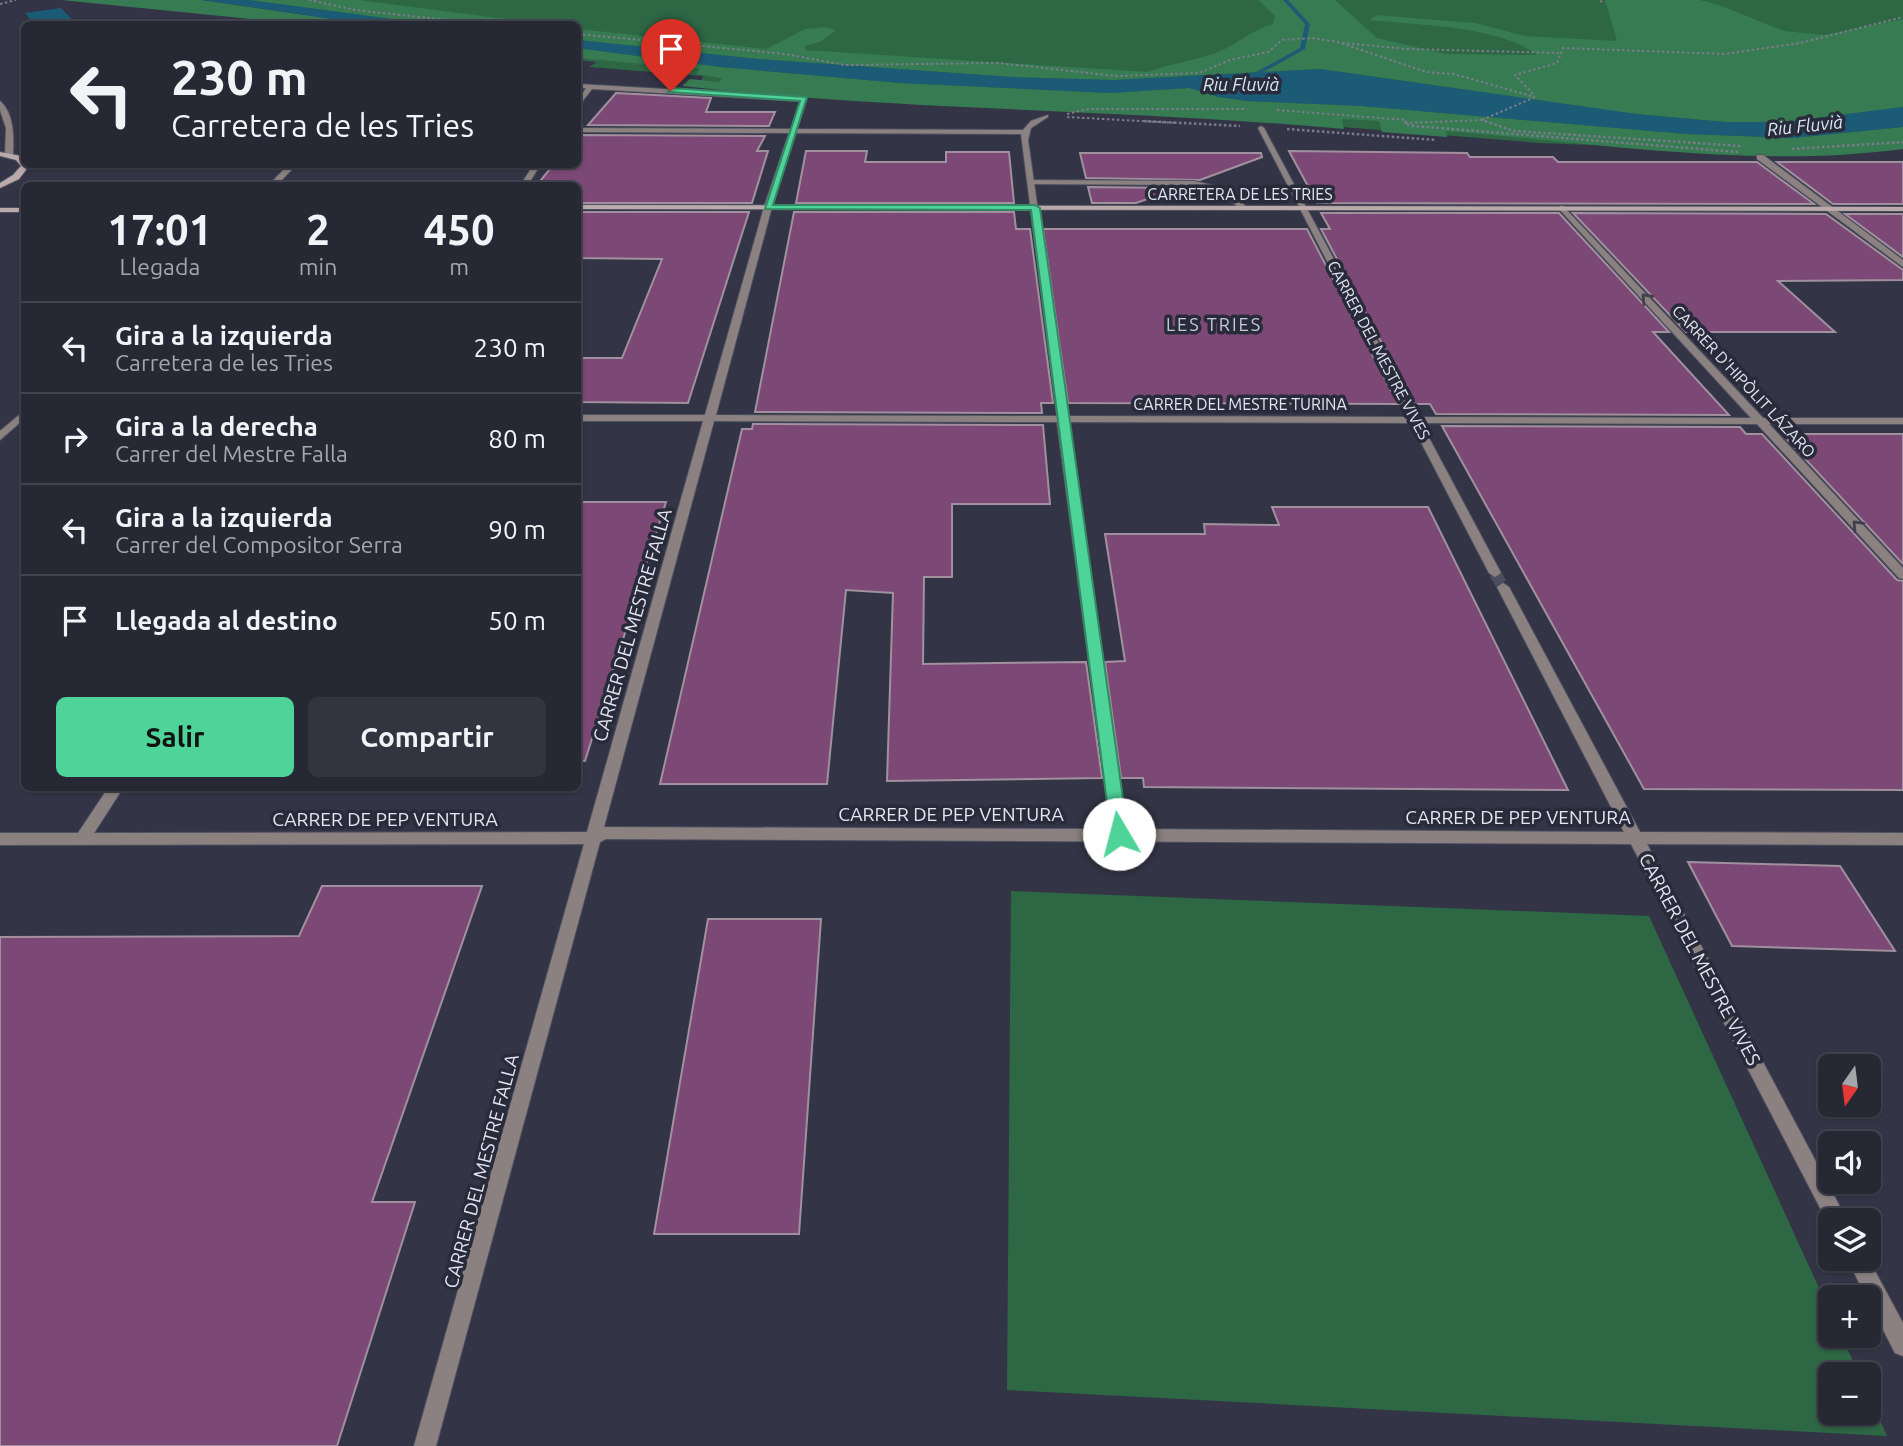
<!DOCTYPE html>
<html lang="es">
<head>
<meta charset="utf-8">
<style>
	:root { --surface:#262834; --page:#323440; --text:#f1f3f6; --muted:#a4a6ac; --line:#42444f; --accent:#4ed399 }
	body { margin:0; font-family:Ubuntu,sans-serif; background:var(--page); color:var(--text); height:100vh; display:flex; flex-direction:column; font-size:26px; white-space:nowrap }
	* { box-sizing:border-box; margin:0 }
	p { font-size:23px; color:var(--muted) }
	.icon { flex:none; width:38px; height:38px; fill:none; stroke:currentColor; stroke-width:2; stroke-linecap:round; stroke-linejoin:round }
	.map { position:relative; flex:1; overflow:hidden }
	.side { position:absolute; left:21px; top:182px; width:560px; height:609px; display:flex; flex-direction:column; background:var(--surface); border-radius:10px; box-shadow:0 2px 5px #0004,0 0 0 2px var(--line) }
	.side>* { flex:none }
	.hud { position:absolute; left:21px; top:21px; width:560px; height:147px; border-radius:10px; box-shadow:0 2px 5px #0004,0 0 0 2px var(--line); background:#262834; color:var(--text); overflow:hidden }
	.needle { width:46px; rotate:194deg }
	.fabs { position:absolute; left:1818px; top:1054px; display:grid; gap:14px }
	.fabs a { display:grid; place-items:center; width:63px; height:63px; border-radius:10px; background:var(--surface); box-shadow:0 2px 5px #0004,0 0 0 2px var(--line); font-size:35px }
	.pin { position:absolute; display:grid; place-items:center; width:60px; height:60px; color:#fff; margin:-72px -30px; border-radius:50% 50% 50% 0; rotate:-45deg; box-shadow:0 0 7px #0007 }
	.pin .icon { rotate:45deg }
	.me { position:absolute; width:77px; margin:-38px; rotate:352deg; stroke-linejoin:round; filter:drop-shadow(0 0 5px #0008) }
	.turn { display:flex; align-items:center; gap:24px; height:147px; padding:0 35px; font-size:32px }
	.turn .icon { width:91px; height:91px; stroke-width:2.5 }
	.turn b { display:block; font-size:49px; line-height:60px }
	.eta { display:flex; justify-content:space-evenly; align-items:center; height:119px; text-align:center }
	.eta b { font-size:42px; font-weight:700; line-height:49px }
	.button { display:flex; gap:14px; margin-top:auto; padding:14px 35px }
	.button a { flex:1; height:80px; border-radius:10px; background:var(--accent); color:#111; font-size:28px; font-weight:700; line-height:80px; text-align:center }
	.button a+a { background:var(--page); color:var(--text) }
	ul { padding:0; list-style:none }
	li { display:flex; align-items:center; gap:21px; height:91px; padding:0 35px; border-top:2px solid var(--line) }
	li div { flex:1 }
	li b { display:block; font-size:26px }
	li em { font-style:normal }
	.map>svg:first-child { display:block }
	.green { fill:#2d6744 }
	.forest { fill:#377b52 }
	.water { fill:#1b5b75 }
	.lines { fill:none; stroke-linecap:round; stroke-linejoin:round }
	.stream { fill:#1b5b75; fill-rule:evenodd }
	.building { fill:#7c4875; stroke:#a1909e; stroke-width:2 }
	.street-tunnel { stroke:#4d4f60; stroke-width:12; stroke-dasharray:12 6; stroke-linecap:butt }
	.lane-casing { stroke:#4f5161; stroke-width:2 }
	.street-casing { stroke:#4f5161; stroke-width:2 }
	.secondary-casing { stroke:#4f5161; stroke-width:2 }
	.path-far1 { stroke:#7a7c8b; stroke-width:2; stroke-dasharray:2.5 2.5; stroke-linecap:butt }
	.path { stroke:#7a7c8b; stroke-width:2.5; stroke-dasharray:2.5 2.5; stroke-linecap:butt }
	.lane { fill:#8b8181; fill-rule:evenodd }
	.street { fill:#8b8181; fill-rule:evenodd }
	.secondary { fill:#baa; fill-rule:evenodd }
	.oneway { stroke:#42404c }
	.route { fill:#4ed399; stroke:#338963; stroke-width:2 }
	.labels { text-anchor:middle; stroke-width:7; stroke-linejoin:round; paint-order:stroke }
	.far-street-label { font-size:16px; fill:#e3e5f0; stroke:#292b3b }
	.far-water-label { font-size:18px; font-style:italic; fill:#d4e8f2; stroke:#292b3b }
	.far-neighbourhood-label { font-size:18px; letter-spacing:2px; fill:#c4c8dc; stroke:#292b3b }
	.street-label { font-size:19px; fill:#e3e5f0; stroke:#292b3b }
</style>
</head>
<body>
<div class="map">
<svg width="1903" height="1446" viewBox="0 0 1903 1446">
	<rect width="100%" height="100%" fill="#333546"/>
	<g class="green">
		<polygon points="235,0 1903,0 1903,136 1669,148 1540,143 957,96 701,82 703,76 589,67 597,62 578,60 578,24 394,24"/>
		<polygon points="1011,891 1649,916 1830,1312 1830,1335 1841,1335 1859,1374 1830,1374 1830,1412 1869,1412 1869,1396 1887,1436 1007,1390"/>
	</g>
	<g class="forest">
		<polygon points="61,0 202,0 367,24 300,24"/>
		<polygon points="249,0 358,0 546,24 430,24"/>
		<path d="M 1258,0 L 1335,0 L 1377,38 L 1446,54 L 1537,55 C 1501,26 1416,25 1369,20 L 1377,15 L 1475,23 L 1525,36 L 1617,41 L 1605,0 L 1700,0 L 1722,6 L 1784,31 L 1824,35 L 1903,19 L 1903,107 L 1784,122 L 1725,122 L 1636,114 L 1320,69 L 1114,80 L 1011,77 L 757,59 L 578,40 L 578,29 L 766,49 L 805,29 L 826,27 L 836,30 L 820,42 L 805,46 L 805,50 L 1148,72 C 1169,64 1191,61 1213,54 C 1235,47 1247,32 1273,24 L 1275,16 Z"/>
		<path d="M 578,48 L 721,67 L 900,83 L 1110,93 L 1189,88 L 1219,97 L 1247,101 L 1362,106 L 1687,134 L 1793,138 L 1903,127 L 1903,149 C 1752,169 1597,143 1446,131 L 1447,137 L 1382,132 L 1379,121 L 1342,119 L 1344,129 C 1124,109 902,111 682,86 L 690,79 L 719,82 L 722,78 L 696,74 L 700,69 L 578,58 Z"/>
	</g>
	<g class="water">
		<polygon points="202,0 249,0 430,24 367,24"/>
		<polygon points="61,8 76,24 34,24 25,13"/>
		<polygon points="578,40 757,59 1011,77 1114,80 1320,69 1636,114 1725,122 1784,122 1903,107 1903,127 1793,138 1687,134 1362,106 1247,101 1219,97 1189,88 1110,93 900,83 721,67 578,48"/>
	</g>
	<g class="lines">
		<polygon class="stream" points="1283,0 1288,0 1310,24 1305,49 1251,79 1247,79 1247,77 1300,48 1305,24"/>
	</g>
	<g class="building">
		<polygon points="616,93 711,98 706,112 775,112 769,126 588,125"/>
		<polygon points="580,135 765,136 757,151 768,151 752,203 578,203 578,186 536,186 554,164 578,164 578,137"/>
		<polygon points="806,151 867,151 865,162 946,162 946,152 1009,152 1014,203 796,203"/>
		<polygon points="1289,151 1467,153 1470,157 1553,157 1558,162 1757,162 1814,204 1317,203"/>
		<polygon points="1080,153 1261,153 1262,157 1200,180 1086,178"/>
		<polygon points="1777,162 1903,162 1903,204 1833,204"/>
		<polygon points="1088,187 1179,188 1136,203 1092,203"/>
		<polygon points="578,212 749,212 688,403 578,402 578,358 622,358 662,259 578,258"/>
		<polygon points="794,212 1014,212 1016,229 1030,229 1053,403 1041,403 1042,413 755,412"/>
		<polygon points="1321,213 1559,213 1669,332 1653,332 1729,415 1436,414 1430,404 1414,404 1321,229 1330,229"/>
		<polygon points="1573,213 1826,214 1903,270 1903,280 1778,281 1835,332 1686,332"/>
		<polygon points="1845,214 1903,214 1903,257"/>
		<polygon points="1043,229 1307,229 1398,404 1068,403"/>
		<polygon points="753,424 1043,425 1050,504 952,504 952,577 924,577 923,664 1086,662 1102,778 887,781 893,593 846,590 827,784 660,784 742,429 752,429"/>
		<polygon points="1442,426 1740,427 1746,434 1762,434 1897,580 1903,581 1903,790 1644,789"/>
		<polygon points="1782,434 1903,434 1903,564"/>
		<polygon points="578,502 666,502 585,761 578,760"/>
		<polygon points="1272,507 1428,507 1568,790 1144,787 1143,778 1121,778 1105,662 1125,661 1105,534 1205,534 1204,524 1279,525"/>
		<polygon points="1688,862 1840,866 1895,951 1732,946"/>
		<polygon points="322,886 482,886 372,1202 415,1202 337,1446 0,1446 0,937 299,936"/>
		<polygon points="708,919 821,919 799,1234 654,1234"/>
	</g>
	<g class="lines">
		<polyline class="street-tunnel" points="1495,573 1503,587"/>
		<defs>
			<polygon id="lane" points="1031,180 1194,181 1230,189 1247,208 1240,210 1224,193 1194,185 1028,184 1028,180"/>
			<g id="street">
				<path d="M 578,84 L 804,97 L 807,99 L 797,129 L 1023,130 L 1031,121 L 1048,115 L 1048,117 L 1031,128 L 1028,140 L 1067,416 L 1408,417 L 1258,128 L 1261,126 L 1264,128 L 1418,417 L 1751,418 L 1560,210 L 1560,206 L 1563,206 L 1763,418 L 1903,418 L 1903,424 L 1769,424 L 1903,568 L 1903,579 L 1899,578 L 1757,424 L 1421,423 L 1501,573 L 1495,577 L 1489,573 L 1411,423 L 1068,422 L 1126,829 L 1624,832 L 1497,587 L 1503,583 L 1509,587 L 1640,832 L 1903,833 L 1903,845 L 1647,844 L 1847,1220 L 1830,1220 L 1830,1227 L 1631,844 L 606,839 L 600,842 L 436,1446 L 414,1446 L 584,844 L 0,845 L 0,833 L 78,833 L 108,788 L 123,788 L 94,833 L 587,832 L 703,421 L 578,421 L 578,415 L 705,415 L 764,207 L 789,133 L 578,132 L 578,128 L 791,129 L 800,101 L 592,89 L 578,107 L 578,101 L 586,88 L 578,88 ZM 796,133 L 1021,134 L 1057,416 L 716,415 L 772,207 ZM 714,421 L 1057,422 L 1111,829 L 604,827 Z"/>
				<path d="M 0,101 C 14,113 14,137 13,155 L 9,157 L 5,155 L 6,128 L 0,110 Z"/>
				<polygon points="1757,155 1763,155 1903,260 1903,267 1757,159"/>
				<polygon points="289,164 297,164 276,186 268,186"/>
				<polygon points="534,164 541,164 527,186 520,186"/>
				<polygon points="24,411 24,419 0,440 0,431"/>
				<polygon points="1847,1258 1868,1258 1903,1323 1903,1356 1895,1353 1869,1302 1869,1297 1866,1297"/>
			</g>
			<g id="secondary">
				<polygon points="0,152 21,156 24,164 29,166 19,179 0,188 0,183 13,175 21,166 16,160 0,156"/>
				<polygon points="578,205 1903,207 1903,211 578,209"/>
				<rect x="0" y="208" width="24" height="4"/>
			</g>
		</defs>
		<use href="#lane" class="lane-casing"/>
		<use href="#street" class="street-casing"/>
		<use href="#secondary" class="secondary-casing"/>
		<g class="path-far1">
			<polyline points="309,0 355,10 484,24"/>
			<polyline points="1600,2 1603,0"/>
			<polyline points="0,4 16,0"/>
			<polyline points="578,34 785,54 845,65 998,63 1117,76 1199,73 1230,60 1268,52 1282,40 1312,38 1338,42 1426,72 1454,74 1535,97"/>
			<polyline points="1342,43 1408,49 1560,53"/>
			<polyline points="1533,94 1515,75 1557,63 1563,48 1725,54 1800,43 1903,17"/>
			<polyline points="1277,110 1407,120"/>
			<polyline points="1067,114 1088,109 1247,109"/>
			<polyline points="1067,117 1177,123"/>
			<polyline points="1482,120 1535,97"/>
			<polyline points="1405,123 1482,120 1490,123"/>
		</g>
		<g class="path">
			<polyline points="1144,121 1240,126"/>
			<polyline points="1406,121 1405,124 1414,126 1738,152"/>
			<polyline points="1485,121 1514,131 1742,146"/>
			<polyline points="1287,129 1436,140"/>
			<polyline points="1792,149 1903,142"/>
		</g>
		<use href="#lane" class="lane"/>
		<use href="#street" class="street"/>
		<use href="#secondary" class="secondary"/>
	</g>
	<defs><path id="oneway-chevron" d="M-2-3.5L2.5 0L-2 3.5" fill="none" stroke-width="1.6" stroke-linecap="round" stroke-linejoin="round" transform="scale(1.75)"/></defs>
	<g class="oneway">
		<use href="#oneway-chevron" transform="translate(1646 298) rotate(-133)"/>
		<use href="#oneway-chevron" transform="translate(1857 525) rotate(-133)"/>
	</g>
	<polygon class="route" points="671,88 807,97 773,205 1035,205 1040,208 1128,834 1126,839 1113,839 1111,834 1031,210 765,209 800,101 668,92"/>
	<g class="labels">
		<g class="far-street-label">
			<text x="1240" y="200">CARRETERA DE LES TRIES</text>
			<text transform="translate(1379 350) rotate(62)" y="6">CARRER DEL MESTRE VIVES</text>
			<text transform="translate(1744 381) rotate(47)" y="6">CARRER D'HIPÒLIT LÁZARO</text>
			<text x="1240" y="410">CARRER DEL MESTRE TURINA</text>
		</g>
		<g class="far-water-label">
			<text x="1241" y="91">Riu Fluvià</text>
			<text transform="translate(1805 126) rotate(-6)" y="6">Riu Fluvià</text>
		</g>
		<g class="far-neighbourhood-label">
			<text x="1214" y="331">LES TRIES</text>
		</g>
		<g class="street-label">
			<text transform="translate(632 625) rotate(-74)" y="7">CARRER DEL MESTRE FALLA</text>
			<text x="951" y="821">CARRER DE PEP VENTURA</text>
			<text x="1518" y="824">CARRER DE PEP VENTURA</text>
			<text x="385" y="826">CARRER DE PEP VENTURA</text>
			<text transform="translate(1700 959) rotate(62)" y="7">CARRER DEL MESTRE VIVES</text>
			<text transform="translate(481 1171) rotate(-75)" y="7">CARRER DEL MESTRE FALLA</text>
		</g>
	</g>
</svg>
<div class="fabs">
<a><svg class="needle" viewBox="-14 -14 28 28"><path d="M0-13l5 13h-10z" fill="#e53935"/><path d="M0 13l5-13h-10z" fill="#a4a6ac"/></svg></a>
<a><svg class="icon" aria-label="sound" viewBox="0 0 24 24"><path d="M4 9h4l5-4v14l-5-4H4zM17 9q2 3 0 6"/></svg></a>
<a><svg class="icon" aria-label="layers" viewBox="0 0 24 24"><path d="M12 4l9 5-9 5-9-5zM3 14l9 5 9-5"/></svg></a>
<a>+</a>
<a>−</a>
</div>
<div class="pin" style="left:671px;top:91px;background:#d93025"><svg class="icon" aria-label="arrive" viewBox="0 0 24 24"><path d="M6 21V4h12l-3 4 3 4H6"/></svg></div>
<svg class="me" style="left:1119px;top:834px" viewBox="-20 -20 40 40"><circle r="19" fill="#fff"/><path d="M0-13L10 11 0 6-10 11z" fill="#4ed399"/></svg>
<div class="hud">
<div class="turn"><svg class="icon" aria-label="left" viewBox="0 0 24 24"><path d="M17 20v-9H6M10 6l-5 5 5 5"/></svg><div><b>230 m</b>Carretera de les Tries</div></div>
</div>
<section class="side">
<div class="eta">
<div><b>17:01</b><p>Llegada</p></div>
<div><b>2</b><p>min</p></div>
<div><b>450</b><p>m</p></div>
</div>
<ul>
<li><svg class="icon" aria-label="left" viewBox="0 0 24 24"><path d="M17 20v-9H6M10 6l-5 5 5 5"/></svg><div><b>Gira a la izquierda</b><p>Carretera de les Tries</p></div><em>230 m</em></li>
<li><svg class="icon" aria-label="right" viewBox="0 0 24 24"><path d="M7 20v-9h11M14 6l5 5-5 5"/></svg><div><b>Gira a la derecha</b><p>Carrer del Mestre Falla</p></div><em>80 m</em></li>
<li><svg class="icon" aria-label="left" viewBox="0 0 24 24"><path d="M17 20v-9H6M10 6l-5 5 5 5"/></svg><div><b>Gira a la izquierda</b><p>Carrer del Compositor Serra</p></div><em>90 m</em></li>
<li><svg class="icon" aria-label="arrive" viewBox="0 0 24 24"><path d="M6 21V4h12l-3 4 3 4H6"/></svg><div><b>Llegada al destino</b></div><em>50 m</em></li>
</ul>
<div class="button"><a>Salir</a><a>Compartir</a></div>
</section>
</div>
</body>
</html>
